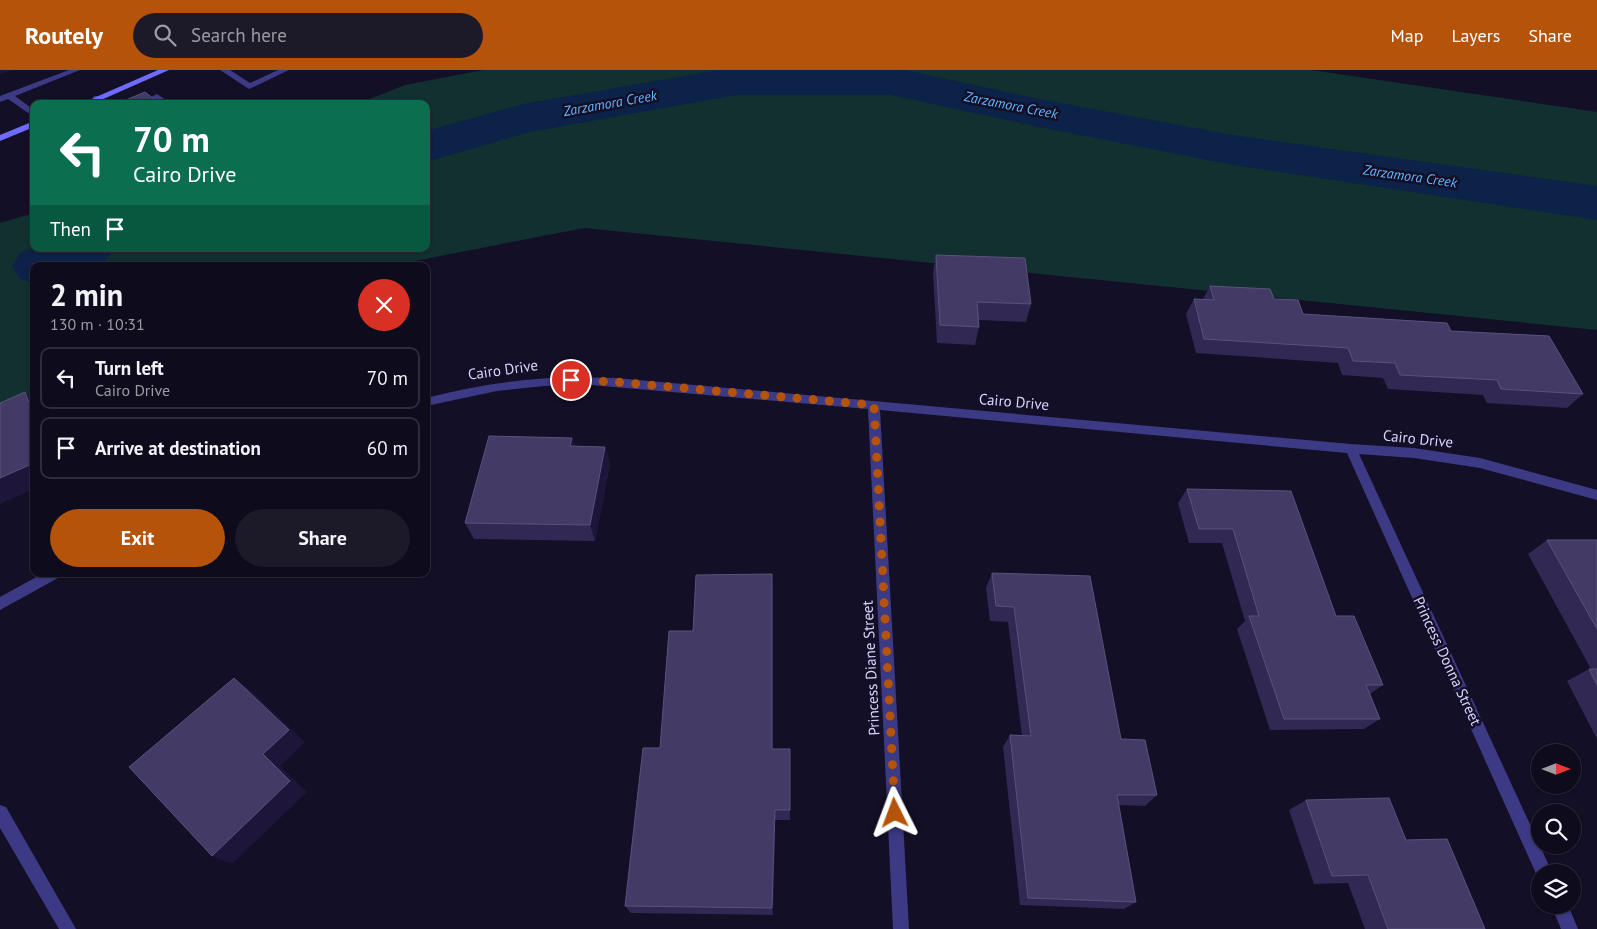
<!DOCTYPE html>
<html lang="en">
<head>
<meta charset="utf-8">
<style>
	:root { --surface:#0e0b1c; --page:#1c1929; --text:#f1f3f6; --muted:#9b9ba3; --line:#2e2b3b; --accent:#b45309 }
	body { margin:0; font-family:"PT Sans",sans-serif; background:var(--page); color:var(--text); height:100vh; display:flex; flex-direction:column; font-size:19px; white-space:nowrap }
	* { box-sizing:border-box; margin:0 }
	p { font-size:16px; color:var(--muted) }
	.icon { flex:none; width:28px; height:28px; fill:none; stroke:currentColor; stroke-width:2; stroke-linecap:round; stroke-linejoin:round }
	.map { position:relative; flex:1; overflow:hidden }
	.drawer { position:absolute; left:30px; top:192px; width:400px; height:315px; display:flex; flex-direction:column; background:var(--surface); border-radius:10px; box-shadow:0 1px 4px #0004,0 0 0 1px var(--line) }
	.drawer>* { flex:none }
	.hud { position:absolute; left:30px; top:30px; width:400px; height:152px; border-radius:10px; box-shadow:0 1px 4px #0004,0 0 0 1px var(--line); background:#0b6e4f; color:#fff; overflow:hidden }
	.needle { width:32px; rotate:90deg }
	.controls { position:absolute; left:1531px; top:674px; display:grid; gap:10px }
	.controls a { display:grid; place-items:center; width:50px; height:50px; border-radius:50%; background:var(--surface); box-shadow:0 1px 4px #0004,0 0 0 1px var(--line); font-size:25px }
	.pin { position:absolute; display:grid; place-items:center; width:42px; height:42px; color:#fff; margin:-21px; border:2px solid #fff; border-radius:50%; box-shadow:0 1px 5px #0007 }
	.me { position:absolute; width:55px; margin:-28px; rotate:357deg; stroke-linejoin:round; filter:drop-shadow(0 0 4px #0008) }
	.turn { display:flex; align-items:center; gap:18px; height:105px; padding:0 20px; font-size:22px }
	.turn .icon { width:65px; height:65px; stroke-width:2.5 }
	.turn b { display:block; font-size:35px; line-height:42px }
	.then { display:flex; align-items:center; height:48px; padding:0 20px; background:#0003; gap:10px; font-size:19px }
	.round { display:grid; place-items:center; flex:none; width:52px; height:52px; border-radius:26px; background:var(--page) }
	.head { display:flex; align-items:center; justify-content:space-between; height:85px; padding:0 20px }
	h1 { font-size:30px; font-weight:700; line-height:38px }
	.button { display:flex; gap:10px; margin-top:auto; padding:10px 20px }
	.button a { flex:1; height:58px; border-radius:30px; background:var(--accent); color:#fff; font-size:20px; font-weight:700; line-height:58px; text-align:center }
	.button a+a { background:var(--page); color:var(--text) }
	ul { padding:0; list-style:none }
	li { display:flex; align-items:center; gap:15px; height:62px; margin:0 10px 8px; padding:0 10px; border:2px solid var(--line); border-radius:10px }
	li div { flex:1 }
	li b { display:block; font-size:19px }
	li em { font-style:normal }
	header { display:flex; align-items:center; gap:30px; box-sizing:border-box; height:70px; padding:0 25px; background:var(--accent); color:#fff }
	header strong { font-size:24px }
	nav { display:flex; gap:28px; margin-inline-start:auto; font-size:18px }
	.search { width:350px; height:45px; background:var(--page); display:flex; align-items:center; gap:12px; box-sizing:border-box; padding:0 18px; border-radius:28px; color:var(--muted); font-size:19px }
	.map>svg:first-child { display:block }
	.green { fill:#12302f }
	.lines { fill:none; stroke-linecap:round; stroke-linejoin:round }
	.river { fill:#0c2248; fill-rule:evenodd }
	.service { fill:#3d3a85; fill-rule:evenodd }
	.minor { fill:#3d3a85; fill-rule:evenodd }
	.secondary { fill:#6f6bff; fill-rule:evenodd }
	.wall { fill:#312854 }
	.shaded-wall { fill:#1d163a }
	.building { fill:#433a66; stroke:#5a527e }
	.route { stroke:#b45309; stroke-width:9; stroke-dasharray:0 16.2 }
	.labels { text-anchor:middle; stroke-width:5; stroke-linejoin:round; paint-order:stroke }
	.far-water-label { font-size:14px; font-style:italic; fill:#62b6ff; stroke:#130f26 }
	.street-label { font-size:15px; fill:#d9d4ff; stroke:#130f26 }
</style>
</head>
<body>
<header>
<strong>Routely</strong>
<div class="search"><svg class="icon" aria-label="search" viewBox="0 0 24 24"><circle cx="10" cy="10" r="6"/><path d="M15 15l6 6"/></svg>Search here</div>
<nav><a>Map</a><a>Layers</a><a>Share</a></nav>
</header>
<div class="map">
<svg width="1597" height="859" viewBox="0 0 1597 859">
	<rect width="100%" height="100%" fill="#130f26"/>
	<polygon class="green" points="483,0 1311,0 1597,42 1597,260 584,158 389,196 34,196 34,323 0,335 0,153 34,143 34,179 426,179 426,34 357,34 405,15"/>
	<g class="lines">
		<g class="river">
			<polygon points="719,0 905,0 1039,29 1233,65 1597,116 1597,150 1233,95 1039,57 891,25 736,25 530,62 426,92 426,61 523,34"/>
			<polygon points="34,178 34,179 113,179 105,192 94,196 34,196 34,213 20,209 12,196 20,183"/>
		</g>
		<g class="service">
			<polygon points="69,0 80,0 15,26 34,40 34,47 8,29 0,32 0,26"/>
			<polygon points="220,0 230,0 250,13 278,0 289,0 249,19"/>
			<polygon points="157,24 172,34 162,34 157,30 149,34 138,34"/>
			<polygon points="94,26 100,26 108,34 99,34 93,28"/>
		</g>
		<g class="minor">
			<path d="M 567,307 L 616,308 L 1351,374 L 1414,378 L 1480,388 L 1597,420 L 1597,430 L 1480,398 L 1414,388 L 1359,384 L 1552,802 L 1540,802 L 1540,808 L 1538,808 L 1347,383 L 880,340 L 909,859 L 893,859 L 868,339 L 591,315 L 544,316 L 497,321 L 426,336 L 426,328 C 473,316 519,309 567,307 Z"/>
			<polygon points="42,504 60,504 58,508 0,540 0,527"/>
			<polygon points="0,735 6,737 76,859 59,859 0,758"/>
			<polygon points="1551,835 1568,835 1578,859 1561,859"/>
		</g>
		<g class="secondary">
			<polygon points="158,0 169,0 92,34 80,34"/>
			<polygon points="34,51 34,57 0,71 0,65"/>
		</g>
	</g>
	<g class="wall">
		<polygon points="936,185 1031,234 1026,252 979,250 979,257 975,275 937,273 933,203"/>
		<polygon points="1210,216 1274,229 1303,244 1451,261 1583,324 1567,338 1487,333 1483,325 1388,319 1383,308 1342,305 1338,293 1196,283 1186,244 1194,229 1203,229"/>
		<polygon points="572,368 575,376 605,377 610,394 595,471 474,469 465,453"/>
		<polygon points="1187,419 1336,546 1383,615 1370,624 1380,649 1364,659 1270,660 1237,559 1245,551 1222,473 1189,473 1178,433"/>
		<polygon points="1547,470 1597,470 1597,669 1567,611 1589,599 1591,599 1528,484"/>
		<polygon points="992,503 1121,669 1157,725 1145,736 1119,735 1136,832 1124,839 1020,835 1003,677 1010,665 1022,666 1008,552 990,551 986,518"/>
		<polygon points="773,519 773,679 790,691 790,750 775,750 773,845 631,843 625,836 660,678 693,561"/>
		<polygon points="1306,730 1406,770 1485,859 1365,859 1348,813 1314,814 1289,740"/>
	</g>
	<g class="shaded-wall">
		<polygon points="0,0 12,0 0,5"/>
		<polygon points="25,322 34,330 34,345"/>
		<polygon points="572,368 578,385 570,376"/>
		<polygon points="605,377 610,394 595,471 590,455"/>
		<polygon points="34,393 34,419 0,434 0,408"/>
		<polygon points="772,504 773,519 773,691 772,679"/>
		<polygon points="234,608 251,621 305,672 280,696 307,722 232,794 212,786 263,684"/>
		<polygon points="775,740 775,750 773,845 772,838"/>
	</g>
	<g class="building">
		<polygon points="145,22 160,34 116,34"/>
		<polygon points="936,185 1025,188 1031,234 977,232 979,257 940,255"/>
		<polygon points="1210,216 1270,219 1274,229 1298,230 1303,244 1447,253 1451,261 1549,266 1583,324 1501,319 1497,310 1400,305 1395,293 1353,291 1348,278 1204,269 1194,229 1214,230"/>
		<polygon points="25,322 34,345 34,393 0,408 0,333"/>
		<polygon points="489,366 572,368 570,376 605,377 590,455 465,453"/>
		<polygon points="1187,419 1291,421 1336,546 1354,546 1383,615 1366,615 1380,649 1284,649 1249,546 1259,546 1233,459 1199,459"/>
		<polygon points="1547,470 1597,470 1597,559"/>
		<polygon points="992,503 1090,506 1121,669 1145,670 1157,725 1117,725 1136,832 1028,828 1010,665 1031,666 1014,537 996,536"/>
		<polygon points="772,504 772,679 790,679 790,740 775,740 772,838 625,836 643,678 660,678 669,561 693,561 696,505"/>
		<polygon points="1589,599 1597,599 1597,615"/>
		<polygon points="234,608 289,660 263,684 290,711 212,786 129,697"/>
		<polygon points="1389,728 1406,770 1447,769 1485,859 1388,859 1368,805 1332,806 1306,730"/>
	</g>
	<g class="lines">
		<polyline class="route" points="571,310 616,312 874,335 895,743"/>
	</g>
	<g class="labels">
		<g class="far-water-label">
			<text transform="translate(610 33) rotate(-10)" y="5">Zarzamora Creek</text>
			<text transform="translate(1011 35) rotate(11)" y="5">Zarzamora Creek</text>
			<text transform="translate(1410 106) rotate(8)" y="5">Zarzamora Creek</text>
		</g>
		<g class="street-label">
			<text transform="translate(503 300) rotate(-8)" y="5">Cairo Drive</text>
			<text transform="translate(1014 332) rotate(5)" y="5">Cairo Drive</text>
			<text transform="translate(1418 369) rotate(6)" y="5">Cairo Drive</text>
			<text transform="translate(1447 591) rotate(65)" y="5">Princess Donna Street</text>
			<text transform="translate(871 598) rotate(-93)" y="5">Princess Diane Street</text>
		</g>
	</g>
</svg>
<div class="controls">
<a><svg class="needle" viewBox="-14 -14 28 28"><path d="M0-13l5 13h-10z" fill="#e53935"/><path d="M0 13l5-13h-10z" fill="#9b9ba3"/></svg></a>
<a><svg class="icon" aria-label="search" viewBox="0 0 24 24"><circle cx="10" cy="10" r="6"/><path d="M15 15l6 6"/></svg></a>
<a><svg class="icon" aria-label="layers" viewBox="0 0 24 24"><path d="M12 4l9 5-9 5-9-5zM3 14l9 5 9-5"/></svg></a>
</div>
<div class="pin" style="left:571px;top:310px;background:#d93025"><svg class="icon" aria-label="arrive" viewBox="0 0 24 24"><path d="M6 21V4h12l-3 4 3 4H6"/></svg></div>
<svg class="me" style="left:895px;top:743px" viewBox="-20 -20 40 40"><path d="M0-17L14 15 0 8-14 15z" fill="#b45309" stroke="#fff" stroke-width="4"/></svg>
<div class="hud">
<div class="turn"><svg class="icon" aria-label="left" viewBox="0 0 24 24"><path d="M17 20v-9H6M10 6l-5 5 5 5"/></svg><div><b>70 m</b>Cairo Drive</div></div>
<div class="then">Then<svg class="icon" aria-label="arrive" viewBox="0 0 24 24"><path d="M6 21V4h12l-3 4 3 4H6"/></svg></div>
</div>
<section class="drawer">
<div class="head"><div><h1>2 min</h1><p>130 m · 10:31</p></div><a class="round" style="background:#d93025;color:#fff"><svg class="icon" aria-label="close" viewBox="0 0 24 24"><path d="M6 6l12 12M18 6L6 18"/></svg></a></div>
<ul>
<li><svg class="icon" aria-label="left" viewBox="0 0 24 24"><path d="M17 20v-9H6M10 6l-5 5 5 5"/></svg><div><b>Turn left</b><p>Cairo Drive</p></div><em>70 m</em></li>
<li><svg class="icon" aria-label="arrive" viewBox="0 0 24 24"><path d="M6 21V4h12l-3 4 3 4H6"/></svg><div><b>Arrive at destination</b></div><em>60 m</em></li>
</ul>
<div class="button"><a>Exit</a><a>Share</a></div>
</section>
</div>
</body>
</html>
